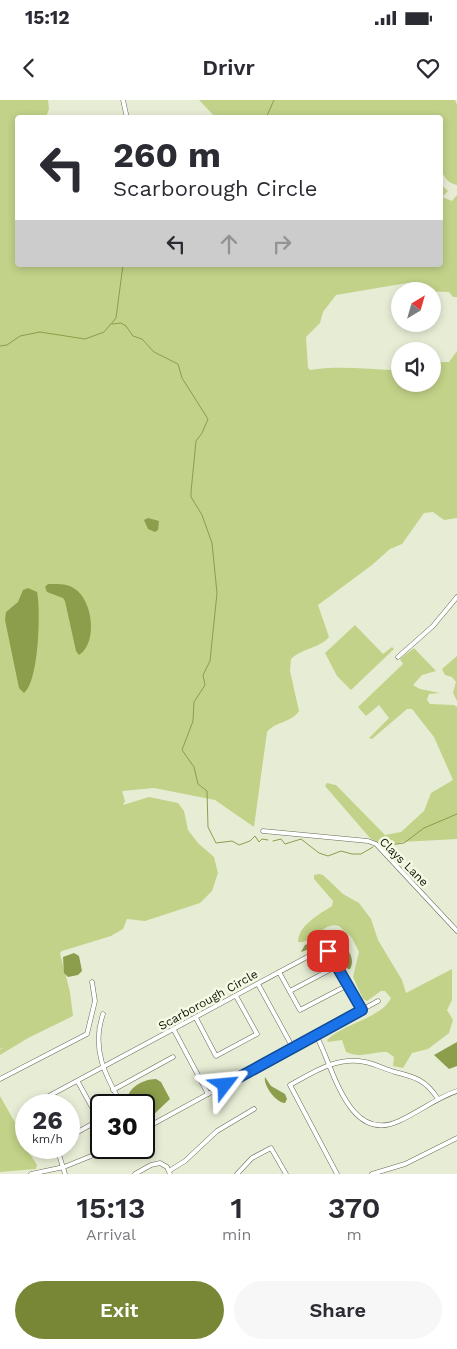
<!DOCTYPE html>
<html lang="en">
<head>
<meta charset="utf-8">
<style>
	:root { --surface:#fff; --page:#f7f7f7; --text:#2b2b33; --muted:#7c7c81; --accent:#788736 }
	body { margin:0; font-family:"Work Sans",sans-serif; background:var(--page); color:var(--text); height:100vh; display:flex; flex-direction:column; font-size:19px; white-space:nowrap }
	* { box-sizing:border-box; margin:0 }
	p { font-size:16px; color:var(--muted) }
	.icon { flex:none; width:28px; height:28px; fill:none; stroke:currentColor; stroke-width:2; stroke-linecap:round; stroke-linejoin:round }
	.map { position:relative; height:1074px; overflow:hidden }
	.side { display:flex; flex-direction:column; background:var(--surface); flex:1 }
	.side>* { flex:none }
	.hud { position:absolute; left:15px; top:15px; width:428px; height:152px; border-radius:5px; box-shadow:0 2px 8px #0003; background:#fff; color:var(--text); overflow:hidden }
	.needle { width:32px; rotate:37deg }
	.buttons { position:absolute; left:391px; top:182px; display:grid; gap:10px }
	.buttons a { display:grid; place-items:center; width:50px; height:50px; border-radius:50%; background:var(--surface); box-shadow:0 2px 8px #0003; font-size:25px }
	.speed { position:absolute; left:15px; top:994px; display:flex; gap:10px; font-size:25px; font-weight:700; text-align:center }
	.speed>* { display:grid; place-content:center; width:65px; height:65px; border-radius:50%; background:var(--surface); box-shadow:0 2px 8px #0003; line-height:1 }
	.speed small { font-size:12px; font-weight:400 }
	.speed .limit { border:2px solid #111; border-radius:8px; background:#fff; color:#111 }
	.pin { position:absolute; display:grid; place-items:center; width:42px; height:42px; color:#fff; margin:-21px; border-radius:10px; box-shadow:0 2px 8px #0006 }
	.me { position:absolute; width:55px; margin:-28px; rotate:61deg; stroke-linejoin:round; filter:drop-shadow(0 0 4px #0008) }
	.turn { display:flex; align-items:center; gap:18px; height:105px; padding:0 15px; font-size:22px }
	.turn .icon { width:65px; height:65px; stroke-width:2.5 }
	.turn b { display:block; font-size:35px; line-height:42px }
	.lanes { display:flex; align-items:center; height:48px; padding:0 15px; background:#0003; justify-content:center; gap:25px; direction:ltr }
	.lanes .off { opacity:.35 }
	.eta { display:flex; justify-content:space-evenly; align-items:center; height:85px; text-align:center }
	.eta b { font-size:30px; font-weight:600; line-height:35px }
	.primary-button { display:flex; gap:10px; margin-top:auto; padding:10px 15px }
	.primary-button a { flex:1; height:58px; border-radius:30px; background:var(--accent); color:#fff; font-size:20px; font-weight:600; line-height:58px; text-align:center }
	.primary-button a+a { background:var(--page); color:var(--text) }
	.status { display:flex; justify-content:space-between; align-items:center; height:35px; padding:0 25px; background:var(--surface); direction:ltr }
	.status svg { height:14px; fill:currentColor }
	header { display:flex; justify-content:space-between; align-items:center; height:65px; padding:0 15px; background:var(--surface); font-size:22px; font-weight:600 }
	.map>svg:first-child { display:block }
	.green { fill:#c2d288 }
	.water { fill:#8c9d4b }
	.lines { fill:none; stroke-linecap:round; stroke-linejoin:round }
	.stream { stroke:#8c9d4b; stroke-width:1 }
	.minor-casing { stroke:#666b57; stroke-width:5 }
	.minor { stroke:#fff; stroke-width:4 }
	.route-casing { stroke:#114b97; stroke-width:12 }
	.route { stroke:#1a73e8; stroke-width:9 }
	.labels { text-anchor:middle; stroke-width:5; stroke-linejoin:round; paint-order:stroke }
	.street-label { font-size:12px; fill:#11130b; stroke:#f4fae3 }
</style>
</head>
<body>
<div class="status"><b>15:12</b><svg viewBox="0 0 49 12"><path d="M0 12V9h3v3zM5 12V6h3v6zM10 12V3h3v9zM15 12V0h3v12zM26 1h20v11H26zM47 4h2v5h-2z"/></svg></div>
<header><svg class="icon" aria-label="back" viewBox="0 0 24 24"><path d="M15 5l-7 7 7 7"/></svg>Drivr<svg class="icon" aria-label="heart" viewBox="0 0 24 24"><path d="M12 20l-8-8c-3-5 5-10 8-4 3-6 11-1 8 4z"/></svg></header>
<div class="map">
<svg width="457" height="1074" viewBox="0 0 457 1074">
	<rect width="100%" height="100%" fill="#e7edd5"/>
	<g class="green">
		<path d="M 0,0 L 48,0 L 49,9 L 46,17 L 18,18 L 18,165 L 440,165 L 440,84 L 448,91 L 442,97 L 452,101 L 457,95 L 457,197 L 453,197 L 449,192 L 422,191 L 419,183 L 413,182 L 336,195 L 323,212 L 320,223 L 306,237 L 308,268 L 310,270 C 339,265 370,270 400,270 L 400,284 L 432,284 L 433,262 L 449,262 L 457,251 L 457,418 L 444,420 L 433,412 L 424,413 L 402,444 L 390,449 L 372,465 L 318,505 L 329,537 C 320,548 303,548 291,559 L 290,571 L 299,611 C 291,623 276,621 267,632 L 254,727 L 215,700 L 154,688 L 122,691 L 125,701 L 123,705 L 149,697 L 178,703 L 184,711 L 188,730 L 198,743 L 214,757 L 218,773 L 212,791 L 200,803 L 145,821 L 127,819 L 123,829 L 111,836 L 62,851 L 60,853 L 70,892 L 73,916 L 28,938 L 0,955 L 0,950 L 4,947 L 0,949 Z"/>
		<path d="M 199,0 L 455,0 L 457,5 L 457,85 C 432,81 440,36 440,18 L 215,17 Z"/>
		<polygon points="355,525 383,554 392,547 394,549 351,590 337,576 325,553"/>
		<polygon points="414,548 436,571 422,575 413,585 420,589 440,593 429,594 427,600 430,604 454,605 457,607 457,739 402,742 384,748 370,738 325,686 327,683 336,685 385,735 401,732 424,711 431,693 453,680 434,637 412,609 407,609 372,639 369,638 389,618 379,605 366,616 358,607 403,564 400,559"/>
		<polygon points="457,556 457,601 453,593 456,582 452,577 445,575 442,569"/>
		<path d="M 319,774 L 323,775 L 343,794 L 359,803 L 371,819 L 378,840 L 402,880 L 406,893 L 452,869 L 452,900 L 447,910 L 453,920 L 449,933 L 428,949 L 412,953 L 403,968 L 393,966 L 394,957 L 387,952 C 373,951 361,959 346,952 L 342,940 L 328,942 L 327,940 C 342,924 382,918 391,898 L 385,891 L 381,891 L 367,901 L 363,899 L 353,877 L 359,852 L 352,838 L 339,826 C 323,821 313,844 298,842 C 298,825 320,814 332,806 L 333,801 L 314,779 L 314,775 Z"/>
		<polygon points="0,996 26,1042 26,1048 37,1065 36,1069 0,1072"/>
	</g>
	<g class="water">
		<polygon points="148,418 159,421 158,430 155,432 148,429 144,420"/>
		<path d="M 48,484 C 58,484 67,483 75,489 C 93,501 98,543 79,555 L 76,551 L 65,501 L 63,498 L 47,492 L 45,487 Z"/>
		<path d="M 28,488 L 37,492 C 41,510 39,582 24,593 L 19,588 L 5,520 L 6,512 L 18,502 L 23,490 Z"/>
		<path d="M 329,835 L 337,836 C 344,845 357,857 350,869 L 348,869 L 335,848 L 328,842 L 301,852 L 305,845 Z"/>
		<polygon points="74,853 79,856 82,871 78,875 68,877 64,873 63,857"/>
		<polygon points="457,942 457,966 449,969 434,955"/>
		<path d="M 265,977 L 271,986 L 285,994 L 287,999 L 285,1003 C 276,1003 263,985 265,977 Z"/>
		<path d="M 156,979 L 161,982 L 170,999 L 151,1017 L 144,1019 L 144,1005 L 129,1005 C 123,990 142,979 156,979 Z"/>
	</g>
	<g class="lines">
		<g class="stream">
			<polyline points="266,18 274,0"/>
			<polyline points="112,224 121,223 126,226 133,236 142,239 154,252 178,264 182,278 208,319 202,333 196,341 191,392 191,397 202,415 212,443 217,493 210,561 203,575 205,585 194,602 193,621 182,650 194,667 198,684 207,691 208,727 216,743 232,741 239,745 250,741 255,736 259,742 262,739 268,740"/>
			<polyline points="0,246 7,245 20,236 40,232 85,239 104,232 116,218 123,165"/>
			<polyline points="273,741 281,739 285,744 301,739 319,753 328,756 341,751 352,754 361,754 373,747"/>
			<polyline points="382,746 404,743 424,728 457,714"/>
		</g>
		<defs>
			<g id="minor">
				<polyline points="123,0 127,18"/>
				<polyline points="398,557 433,526 457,497"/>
				<polyline points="263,731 368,741 376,744 457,831"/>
				<polyline points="279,872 300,910 348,885"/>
				<polyline points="258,884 293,948"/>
				<polyline points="290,891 337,866"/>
				<path d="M 103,914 C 91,949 105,975 122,1005"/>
				<polyline points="196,918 216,956 257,934 236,896"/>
				<polyline points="174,930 208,994"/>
				<path d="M 316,935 C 333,966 348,1045 399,1021 C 419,1012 436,998 457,991"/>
				<polyline points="0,979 87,934 95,901 92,882"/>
				<polyline points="113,990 173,957"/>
				<polyline points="40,1005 47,997 322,849 328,851 332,855 362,910"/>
				<polyline points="144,1029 378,901"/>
				<polyline points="69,1037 99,1020 78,982"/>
				<polyline points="57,1048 65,1074"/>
				<polyline points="169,1071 185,1061 217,1031 254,1009"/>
				<polyline points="31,1074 64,1067 111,1048"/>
				<polyline points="135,1074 151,1065 160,1063 167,1067 170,1074"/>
				<polyline points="237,1074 252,1058 271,1048 286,1074"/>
				<path d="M 337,1074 L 290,985 C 314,972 337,956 365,962 C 375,964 385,969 395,972 C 415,977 426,980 438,999"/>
				<polyline points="372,1074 405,1064 457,1038"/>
			</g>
		</defs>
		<use href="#minor" class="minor-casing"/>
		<use href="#minor" class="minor"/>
	</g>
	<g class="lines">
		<defs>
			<polyline id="route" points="225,985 362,910 328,851"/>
		</defs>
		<use href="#route" class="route-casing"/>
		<use href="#route" class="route"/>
	</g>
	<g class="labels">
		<g class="street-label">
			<text transform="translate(404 762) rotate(45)" y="4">Clays Lane</text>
			<text transform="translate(208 900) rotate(-29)" y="4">Scarborough Circle</text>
		</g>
	</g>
</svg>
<div class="buttons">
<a><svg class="needle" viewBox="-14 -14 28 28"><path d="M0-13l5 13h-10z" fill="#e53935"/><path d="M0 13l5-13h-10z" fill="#7c7c81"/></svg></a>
<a><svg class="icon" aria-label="sound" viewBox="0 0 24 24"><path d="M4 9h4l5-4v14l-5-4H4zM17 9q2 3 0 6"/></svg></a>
</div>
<div class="speed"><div>26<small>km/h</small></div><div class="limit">30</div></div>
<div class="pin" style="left:328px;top:851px;background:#d93025"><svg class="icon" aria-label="arrive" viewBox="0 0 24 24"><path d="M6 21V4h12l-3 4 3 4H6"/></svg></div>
<svg class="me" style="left:225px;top:985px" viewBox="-20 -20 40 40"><path d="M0-17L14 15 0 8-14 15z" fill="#1a73e8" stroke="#fff" stroke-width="4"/></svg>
<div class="hud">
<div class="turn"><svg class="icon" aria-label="left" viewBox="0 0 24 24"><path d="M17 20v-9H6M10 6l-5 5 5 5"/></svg><div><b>260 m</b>Scarborough Circle</div></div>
<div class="lanes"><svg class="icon" aria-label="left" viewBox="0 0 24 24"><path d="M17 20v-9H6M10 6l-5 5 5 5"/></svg><svg class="icon off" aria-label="ahead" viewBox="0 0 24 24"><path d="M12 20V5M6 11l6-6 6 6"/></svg><svg class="icon off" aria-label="right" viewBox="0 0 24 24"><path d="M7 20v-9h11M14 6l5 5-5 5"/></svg></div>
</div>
</div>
<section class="side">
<div class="eta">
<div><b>15:13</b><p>Arrival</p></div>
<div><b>1</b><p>min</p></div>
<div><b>370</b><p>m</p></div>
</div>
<div class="primary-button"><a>Exit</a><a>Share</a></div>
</section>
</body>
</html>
